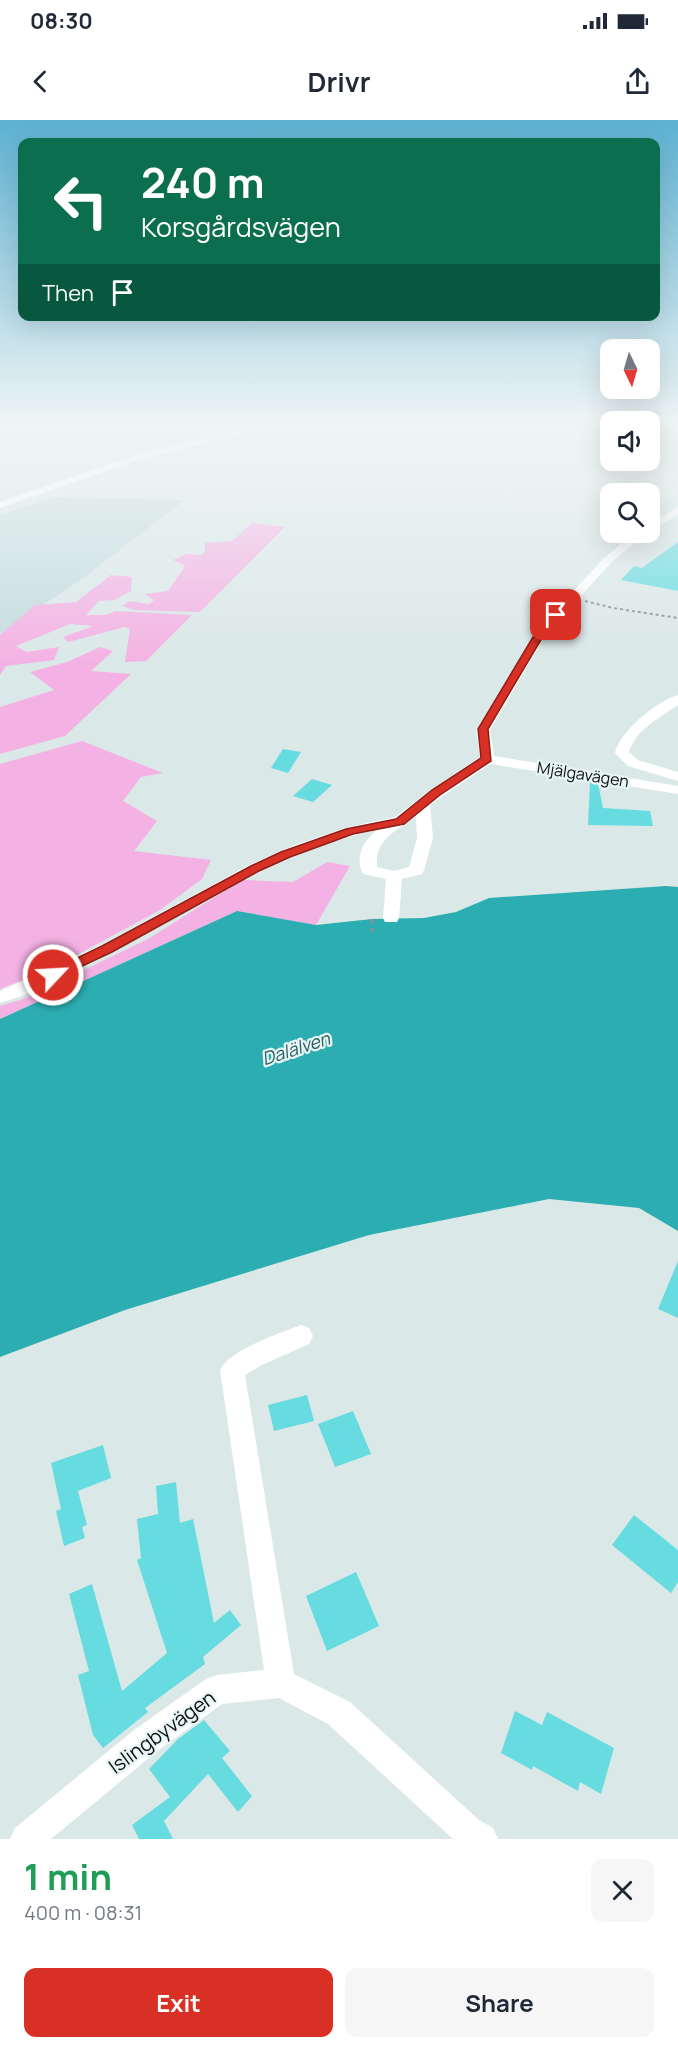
<!DOCTYPE html>
<html lang="en">
<head>
<meta charset="utf-8">
<style>
	:root { --surface:#fff; --page:#f6f6f7; --text:#1f2937; --muted:#747a83; --accent:#d93025 }
	body { margin:0; font-family:Manrope,sans-serif; background:var(--page); color:var(--text); height:100vh; display:flex; flex-direction:column; font-size:22px; white-space:nowrap }
	* { box-sizing:border-box; margin:0 }
	p { font-size:20px; color:var(--muted) }
	.icon { flex:none; width:33px; height:33px; fill:none; stroke:currentColor; stroke-width:2; stroke-linecap:round; stroke-linejoin:round }
	.map { position:relative; height:1719px; overflow:hidden }
	.sheet { display:flex; flex-direction:column; background:var(--surface); flex:1 }
	.sheet>* { flex:none }
	.hud { position:absolute; left:18px; top:18px; width:642px; height:183px; border-radius:12px; box-shadow:0 6px 24px #0002; background:#0b6e4f; color:#fff; overflow:hidden }
	.needle { width:39px; rotate:175deg }
	.buttons { position:absolute; left:600px; top:219px; display:grid; gap:12px }
	.buttons a { display:grid; place-items:center; width:60px; height:60px; border-radius:12px; background:var(--surface); box-shadow:0 6px 24px #0002; font-size:30px }
	.pin { position:absolute; display:grid; place-items:center; width:51px; height:51px; color:#fff; margin:-26px; border-radius:12px; box-shadow:0 3px 9px #0006 }
	.me { position:absolute; width:66px; margin:-33px; rotate:65deg; stroke-linejoin:round; filter:drop-shadow(0 0 4px #0008) }
	.turn { display:flex; align-items:center; gap:21px; height:126px; padding:0 24px; font-size:27px }
	.turn .icon { width:78px; height:78px; stroke-width:2.5 }
	.turn b { display:block; font-size:42px; line-height:51px }
	.then { display:flex; align-items:center; height:57px; padding:0 24px; background:#0003; gap:12px; font-size:22px }
	.round { display:grid; place-items:center; flex:none; width:63px; height:63px; border-radius:12px; background:var(--page) }
	.head { display:flex; align-items:center; justify-content:space-between; height:102px; padding:0 24px }
	h1 { font-size:36px; font-weight:700; line-height:45px; color:#1e9e55 }
	.cta { display:flex; gap:12px; margin-top:auto; padding:12px 24px }
	.cta a { flex:1; height:69px; border-radius:12px; background:var(--accent); color:#fff; font-size:24px; font-weight:700; line-height:69px; text-align:center }
	.cta a+a { background:var(--page); color:var(--text) }
	.status { display:flex; justify-content:space-between; align-items:center; height:42px; padding:0 30px; background:var(--surface); direction:ltr }
	.status svg { height:16px; fill:currentColor }
	header { display:flex; justify-content:space-between; align-items:center; height:78px; padding:0 24px; background:var(--surface); font-size:27px; font-weight:700 }
	.map>svg:first-child { display:block }
	.built { fill:#c5dcdd }
	.green { fill:#f4b2e4 }
	.water { fill:#2cadb1 }
	.building { fill:#66dbe0 }
	.lines { fill:none; stroke-linecap:round; stroke-linejoin:round }
	.path-far1 { stroke:#869090; stroke-width:2; stroke-dasharray:3 3; stroke-linecap:butt }
	.path { stroke:#869090; stroke-width:3; stroke-dasharray:4.5 4.5; stroke-linecap:butt }
	.minor { fill:#fff; fill-rule:evenodd }
	.route { fill:#d93025; stroke:#8d1f18; stroke-width:1.5 }
	.labels { text-anchor:middle; stroke-width:4.5; stroke-linejoin:round; paint-order:stroke }
	.street-label { font-size:16px; fill:#0c1011; stroke:#e8f5f6 }
	.water-label { font-size:18px; font-style:italic; fill:#2a5d5f; stroke:#e8f5f6 }
	.near-street-label { font-size:20px; fill:#0c1011; stroke:#e8f5f6 }
</style>
</head>
<body>
<div class="status"><b>08:30</b><svg viewBox="0 0 49 12"><path d="M0 12V9h3v3zM5 12V6h3v6zM10 12V3h3v9zM15 12V0h3v12zM26 1h20v11H26zM47 4h2v5h-2z"/></svg></div>
<header><svg class="icon" aria-label="back" viewBox="0 0 24 24"><path d="M15 5l-7 7 7 7"/></svg>Drivr<svg class="icon" aria-label="share" viewBox="0 0 24 24"><path d="M12 15V3M7 8l5-5 5 5M5 13v7h14v-7"/></svg></header>
<div class="map">
<svg width="678" height="1719" viewBox="0 0 678 1719">
	<rect width="100%" height="100%" fill="#dbe8e8"/>
	<polygon class="built" points="54,377 185,380 83,458 0,514 0,395"/>
	<g class="green">
		<polygon points="252,403 285,407 200,492 134,490 122,486 130,481 149,484 154,480 145,474 168,471 185,446 173,440 186,434 201,435 205,432 205,423 232,421"/>
		<polygon points="111,455 132,457 131,471 114,480 99,481 86,495 105,495 116,491 192,495 146,541 125,542 130,509 125,507 68,522 63,517 93,506 70,504 16,526 26,532 59,527 54,540 6,546 0,555 0,515 35,485 76,482"/>
		<polygon points="100,527 113,531 91,551 131,554 65,616 0,634 0,587 54,570 30,552 67,542"/>
		<polygon points="82,621 163,653 141,657 123,681 157,701 134,731 211,740 202,759 160,790 47,851 0,869 0,644"/>
		<polygon points="327,742 350,746 316,805 237,791 0,899 0,886 26,878 148,819 242,760 293,762"/>
	</g>
	<polygon class="water" points="666,766 678,767 678,1111 639,1088 549,1079 369,1115 125,1190 0,1237 0,899 237,791 316,805 372,799 424,798 456,792 489,778"/>
	<g class="building">
		<polygon points="678,422 678,471 621,460 634,446 642,448"/>
		<polygon points="283,629 301,632 288,653 271,648"/>
		<polygon points="312,659 332,665 313,682 293,676"/>
		<polygon points="590,662 598,663 603,688 650,691 653,706 588,705"/>
		<polygon points="678,1141 678,1198 658,1189"/>
		<polygon points="307,1275 314,1301 274,1311 268,1285"/>
		<polygon points="353,1291 371,1334 335,1347 318,1304"/>
		<polygon points="103,1325 111,1358 78,1371 87,1405 82,1407 85,1418 64,1426 56,1391 61,1389 51,1343"/>
		<polygon points="176,1362 180,1403 193,1399 214,1503 230,1490 241,1505 203,1537 205,1544 145,1588 148,1592 103,1628 93,1615 78,1555 89,1551 69,1474 92,1464 122,1571 167,1533 137,1440 141,1438 137,1399 158,1394 156,1366"/>
		<polygon points="634,1395 678,1430 678,1462 671,1473 612,1425"/>
		<polygon points="356,1452 379,1506 327,1531 306,1476"/>
		<polygon points="515,1591 542,1605 547,1592 614,1628 601,1674 580,1662 578,1671 533,1646 532,1650 501,1633"/>
		<polygon points="204,1600 230,1631 222,1638 252,1676 238,1692 208,1654 164,1701 173,1719 139,1719 132,1705 170,1677 149,1649 178,1619"/>
	</g>
	<g class="lines">
		<polyline class="path-far1" points="585,481 613,488 678,498"/>
		<polyline class="path" points="372,799 372,813"/>
		<g class="minor">
			<polygon points="274,303 287,303 144,338 0,388 0,382 138,334"/>
			<polygon points="678,387 678,395 650,411 650,404"/>
			<path d="M 635,412 L 647,412 L 611,443 L 546,514 L 490,610 L 494,636 L 678,666 L 678,674 L 490,644 L 430,685 L 433,718 L 424,750 L 422,754 L 402,759 L 399,798 L 397,802 L 385,802 L 383,798 L 386,759 L 363,754 C 354,737 364,720 377,710 C 268,732 175,804 76,851 C 51,863 27,876 0,883 L 0,871 L 101,825 L 249,745 L 295,725 L 345,708 L 395,697 L 431,670 L 480,637 L 476,610 L 535,512 L 603,439 ZM 416,696 L 417,718 L 409,747 L 394,751 L 377,747 C 374,719 398,710 416,696 Z"/>
			<path d="M 678,575 L 678,585 C 661,597 634,611 629,632 L 638,640 L 678,652 L 678,661 L 628,646 L 615,633 C 619,612 658,580 678,575 Z"/>
			<path d="M 301,1205 L 309,1208 L 313,1216 L 309,1224 L 262,1245 L 245,1255 L 294,1554 L 350,1582 L 479,1700 L 493,1708 L 498,1719 L 453,1719 L 328,1604 L 279,1578 L 222,1584 L 156,1632 L 51,1719 L 10,1719 L 15,1708 L 134,1610 L 206,1559 L 217,1555 L 264,1550 L 220,1250 C 229,1230 280,1213 301,1205 Z"/>
		</g>
	</g>
	<linearGradient id="sky" x2="0" y2="1"><stop stop-color="#5db1d2"/><stop offset="0.56" stop-color="#eff5f5"/><stop offset="1" stop-color="#eff5f5" stop-opacity="0"/></linearGradient>
	<rect width="678" height="543" fill="url(#sky)"/>
	<polygon class="route" points="552,493 560,495 545,513 488,609 491,641 440,675 404,704 353,714 290,737 259,751 112,832 57,858 48,858 46,855 48,852 102,826 251,746 281,732 346,709 396,699 432,670 481,638 478,609 536,512"/>
	<g class="labels">
		<g class="street-label">
			<text transform="translate(583 654) rotate(9)" y="6">Mjälgavägen</text>
		</g>
		<g class="water-label">
			<text transform="translate(296 929) rotate(-18)" y="6">Dalälven</text>
		</g>
		<g class="near-street-label">
			<text transform="translate(162 1612) rotate(-36)" y="7">Islingbyvägen</text>
		</g>
	</g>
</svg>
<div class="buttons">
<a><svg class="needle" viewBox="-14 -14 28 28"><path d="M0-13l5 13h-10z" fill="#e53935"/><path d="M0 13l5-13h-10z" fill="#747a83"/></svg></a>
<a><svg class="icon" aria-label="sound" viewBox="0 0 24 24"><path d="M4 9h4l5-4v14l-5-4H4zM17 9q2 3 0 6"/></svg></a>
<a><svg class="icon" aria-label="search" viewBox="0 0 24 24"><circle cx="10" cy="10" r="6"/><path d="M15 15l6 6"/></svg></a>
</div>
<div class="pin" style="left:556px;top:495px;background:#d93025"><svg class="icon" aria-label="arrive" viewBox="0 0 24 24"><path d="M6 21V4h12l-3 4 3 4H6"/></svg></div>
<svg class="me" style="left:53px;top:855px" viewBox="-20 -20 40 40"><circle r="17" fill="#d93025" stroke="#fff" stroke-width="3"/><path d="M0-11L8 9 0 5-8 9z" fill="#fff"/></svg>
<div class="hud">
<div class="turn"><svg class="icon" aria-label="left" viewBox="0 0 24 24"><path d="M17 20v-9H6M10 6l-5 5 5 5"/></svg><div><b>240 m</b>Korsgårdsvägen</div></div>
<div class="then">Then<svg class="icon" aria-label="arrive" viewBox="0 0 24 24"><path d="M6 21V4h12l-3 4 3 4H6"/></svg></div>
</div>
</div>
<section class="sheet">
<div class="head"><div><h1>1 min</h1><p>400 m · 08:31</p></div><a class="round"><svg class="icon" aria-label="close" viewBox="0 0 24 24"><path d="M6 6l12 12M18 6L6 18"/></svg></a></div>
<div class="cta"><a>Exit</a><a>Share</a></div>
</section>
</body>
</html>
